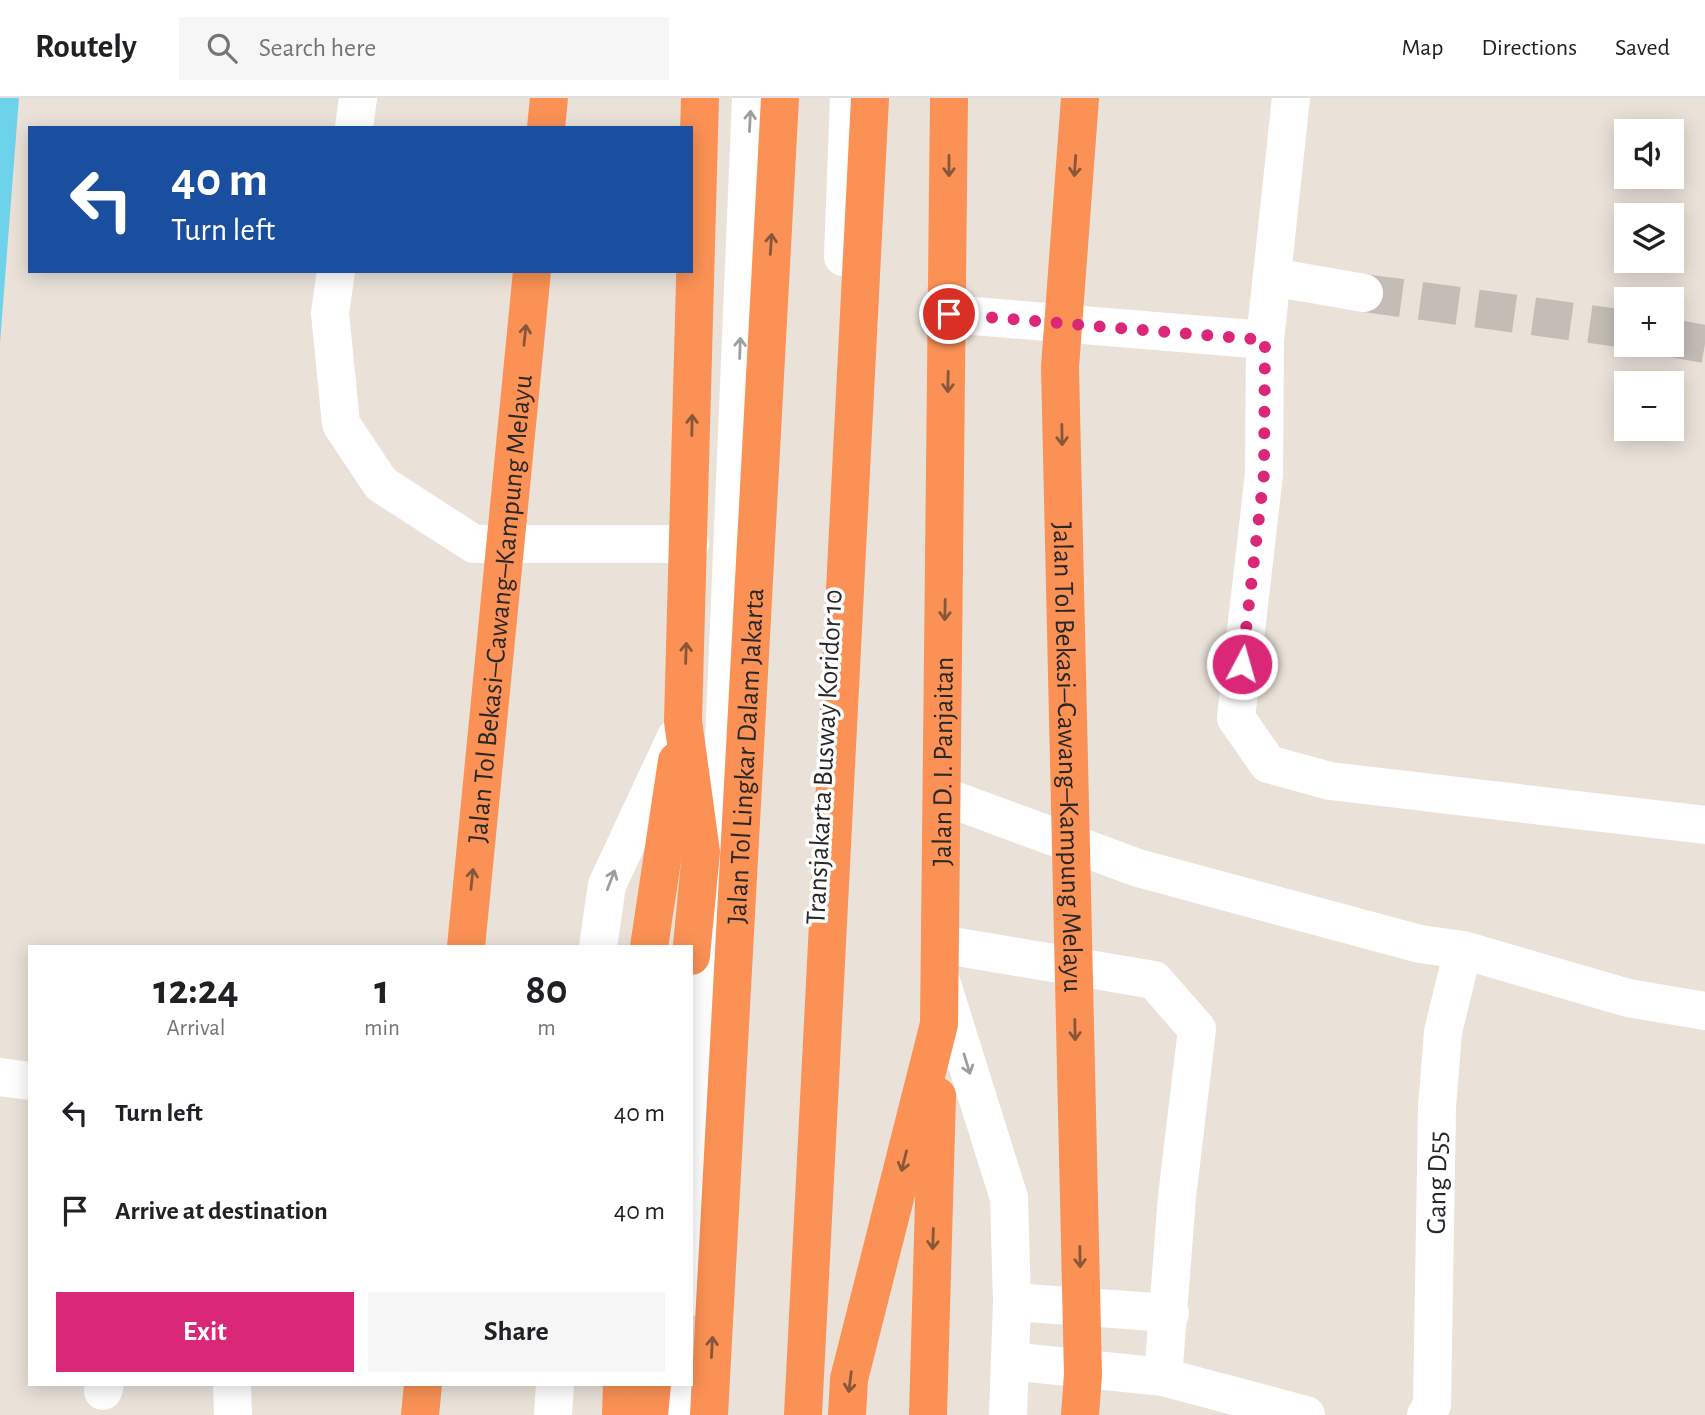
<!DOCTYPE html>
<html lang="en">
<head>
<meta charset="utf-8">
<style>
	:root { --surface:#fff; --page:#f6f6f6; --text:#202124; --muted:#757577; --line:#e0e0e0; --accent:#db2777 }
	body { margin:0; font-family:"Alegreya Sans",sans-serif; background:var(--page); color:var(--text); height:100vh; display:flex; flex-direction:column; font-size:26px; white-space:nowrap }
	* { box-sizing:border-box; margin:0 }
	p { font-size:23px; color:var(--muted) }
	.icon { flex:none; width:38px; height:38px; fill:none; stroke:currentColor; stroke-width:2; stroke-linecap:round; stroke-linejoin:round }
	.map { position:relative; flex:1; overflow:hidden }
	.panel { position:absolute; left:28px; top:847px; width:665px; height:441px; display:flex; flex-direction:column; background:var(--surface); border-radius:0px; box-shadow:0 4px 18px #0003 }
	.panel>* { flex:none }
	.guide { position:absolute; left:28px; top:28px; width:665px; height:147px; border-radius:0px; box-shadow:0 4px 18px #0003; background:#1a4fa0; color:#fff; overflow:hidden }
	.buttons { position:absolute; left:1614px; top:21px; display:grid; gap:14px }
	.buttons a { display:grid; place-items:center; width:70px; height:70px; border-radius:0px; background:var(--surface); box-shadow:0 4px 18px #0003; font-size:35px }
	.pin { position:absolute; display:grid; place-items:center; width:60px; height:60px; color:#fff; margin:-30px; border:4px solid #fff; border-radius:50%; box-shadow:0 2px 7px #0007 }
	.me { position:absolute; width:77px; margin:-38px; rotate:6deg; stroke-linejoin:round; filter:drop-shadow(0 0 5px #0008) }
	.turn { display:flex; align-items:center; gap:24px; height:147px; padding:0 28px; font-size:32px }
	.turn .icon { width:91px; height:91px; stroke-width:2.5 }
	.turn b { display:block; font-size:49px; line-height:60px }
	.eta { display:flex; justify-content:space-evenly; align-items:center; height:119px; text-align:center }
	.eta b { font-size:42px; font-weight:600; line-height:49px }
	.action { display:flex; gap:14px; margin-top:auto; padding:14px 28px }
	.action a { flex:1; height:80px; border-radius:0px; background:var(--accent); color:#fff; font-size:28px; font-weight:600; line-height:80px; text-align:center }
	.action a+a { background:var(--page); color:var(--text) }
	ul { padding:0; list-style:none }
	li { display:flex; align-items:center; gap:21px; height:98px; padding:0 28px }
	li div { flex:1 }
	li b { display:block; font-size:26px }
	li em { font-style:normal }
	header { display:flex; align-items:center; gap:42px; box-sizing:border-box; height:98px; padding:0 35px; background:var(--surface); border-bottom:2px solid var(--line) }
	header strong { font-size:33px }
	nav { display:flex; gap:38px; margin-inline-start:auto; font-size:24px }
	.search { width:490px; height:63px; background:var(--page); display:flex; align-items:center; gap:18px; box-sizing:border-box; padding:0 24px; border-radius:0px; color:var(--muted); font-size:26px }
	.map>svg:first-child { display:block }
	.water { fill:#6dd3eb }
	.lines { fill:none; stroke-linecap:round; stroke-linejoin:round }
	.minor-tunnel { stroke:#c3bdb6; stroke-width:38; stroke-dasharray:38 19; stroke-linecap:butt }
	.minor { stroke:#fff; stroke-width:38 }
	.highway { stroke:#fb9154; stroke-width:38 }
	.oneway { stroke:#9e9e9e }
	.oneway2 { stroke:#87573c }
	.route { stroke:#db2777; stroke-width:12; stroke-dasharray:0 21.6 }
	.labels { text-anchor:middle; stroke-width:7; stroke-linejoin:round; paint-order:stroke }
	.street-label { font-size:28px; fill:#282828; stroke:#fff }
</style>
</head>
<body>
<header>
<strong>Routely</strong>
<div class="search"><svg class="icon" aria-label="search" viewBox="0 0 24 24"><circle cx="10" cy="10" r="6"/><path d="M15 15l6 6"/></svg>Search here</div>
<nav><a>Map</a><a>Directions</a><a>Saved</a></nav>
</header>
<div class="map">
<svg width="1705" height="1317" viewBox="0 0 1705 1317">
	<rect width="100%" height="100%" fill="#eae2d9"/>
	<polygon class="water" points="0,0 19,0 0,245"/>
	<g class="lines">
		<g class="minor-tunnel">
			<polyline points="1364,195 1626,231"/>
			<polyline points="1671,240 1705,246"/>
		</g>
		<g class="minor">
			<polyline points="1291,0 1265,242 1264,376 1236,620 1268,666 1330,683 1705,727"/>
			<polyline points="354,30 358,0"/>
			<polyline points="843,159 849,0"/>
			<polyline points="336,173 330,215 341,326 381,386 474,446 690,446"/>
			<polyline points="1272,179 1364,195"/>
			<polyline points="949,216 1265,242"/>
			<polyline points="943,698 1138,770 1420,846 1463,852 1628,900 1705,913"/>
			<polyline points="940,846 1154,882 1197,931 1177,1099 1163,1279"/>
			<polyline points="598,849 607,787 676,639"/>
			<polyline points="941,883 1009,1100 1012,1204 1008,1317"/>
			<polyline points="0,979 30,983"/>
			<polyline points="691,1199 724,646 751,0"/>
			<polyline points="1012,1204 1170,1215"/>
			<polyline points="1010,1263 1163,1279 1306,1317"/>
			<polyline points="232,1286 233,1317"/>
			<polyline points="103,1293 105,1286"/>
			<polyline points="553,1317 555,1286"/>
			<polyline points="684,1317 686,1286"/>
			<path id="s1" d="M 1426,1317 L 1432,1307 L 1437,1009 L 1443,934 L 1463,852"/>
		</g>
		<g class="highway">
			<path id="s2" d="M 1080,0 L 1060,269 L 1083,1277 L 1080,1317"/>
			<polyline points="546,30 549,0"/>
			<path id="s3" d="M 466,849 L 532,173"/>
			<polyline points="649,849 677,663"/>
			<polyline points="691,858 701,754 683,623 700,0"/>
			<polyline points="420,1317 423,1286"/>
			<polyline points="621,1317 622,1286"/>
			<polyline points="649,1317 652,1286"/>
			<path id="s4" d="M 709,1317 L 780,0"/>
			<polyline points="803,1317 870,0"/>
			<path id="s5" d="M 847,1317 L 849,1281 L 939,926 L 949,0"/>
			<polyline points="928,1317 937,998"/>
		</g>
	</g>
	<defs><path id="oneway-shaft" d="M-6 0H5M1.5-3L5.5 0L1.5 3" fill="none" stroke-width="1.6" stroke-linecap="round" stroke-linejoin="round" transform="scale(1.75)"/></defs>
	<g class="oneway">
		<use href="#oneway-shaft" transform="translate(750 23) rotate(-87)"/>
		<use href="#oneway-shaft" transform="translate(740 250) rotate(-88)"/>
		<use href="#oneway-shaft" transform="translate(611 782) rotate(-69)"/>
		<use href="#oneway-shaft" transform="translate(967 966) rotate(73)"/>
	</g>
	<g class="oneway2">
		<use href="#oneway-shaft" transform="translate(949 68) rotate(90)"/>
		<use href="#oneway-shaft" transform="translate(1075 68) rotate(94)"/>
		<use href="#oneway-shaft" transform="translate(771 146) rotate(-86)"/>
		<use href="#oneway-shaft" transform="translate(525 237) rotate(-84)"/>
		<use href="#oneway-shaft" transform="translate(948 284) rotate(91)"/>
		<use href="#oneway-shaft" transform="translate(692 327) rotate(-89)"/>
		<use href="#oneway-shaft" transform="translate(1062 337) rotate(89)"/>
		<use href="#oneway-shaft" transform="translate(945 512) rotate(91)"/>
		<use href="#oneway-shaft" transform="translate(686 555) rotate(-88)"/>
		<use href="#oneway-shaft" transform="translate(472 781) rotate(-84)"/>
		<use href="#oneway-shaft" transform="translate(1075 932) rotate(89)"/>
		<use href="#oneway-shaft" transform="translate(904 1063) rotate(104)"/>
		<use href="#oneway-shaft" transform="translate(933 1141) rotate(92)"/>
		<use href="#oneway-shaft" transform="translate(1080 1159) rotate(89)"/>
		<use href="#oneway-shaft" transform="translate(712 1249) rotate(-87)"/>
		<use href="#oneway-shaft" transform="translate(850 1284) rotate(97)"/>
	</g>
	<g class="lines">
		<polyline class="route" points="949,216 1265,242 1264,376 1242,566"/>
	</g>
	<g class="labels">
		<g class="street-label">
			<text dy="10" stroke="none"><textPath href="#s3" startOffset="340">Jalan Tol Bekasi–Cawang–Kampung Melayu</textPath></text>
			<text dy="10" stroke="none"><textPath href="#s4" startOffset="660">Jalan Tol Lingkar Dalam Jakarta</textPath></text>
			<text dy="10" stroke="none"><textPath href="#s2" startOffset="660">Jalan Tol Bekasi–Cawang–Kampung Melayu</textPath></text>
			<text transform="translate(823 659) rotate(-87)" y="10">Transjakarta Busway Koridor 10</text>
			<text dy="10" stroke="none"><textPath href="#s5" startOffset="665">Jalan D. I. Panjaitan</textPath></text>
			<text dy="10" stroke="none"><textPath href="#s1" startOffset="234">Gang D55</textPath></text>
		</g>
	</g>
</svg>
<div class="buttons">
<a><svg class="icon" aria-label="sound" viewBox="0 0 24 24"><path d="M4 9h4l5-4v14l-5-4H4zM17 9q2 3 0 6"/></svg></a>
<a><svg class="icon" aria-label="layers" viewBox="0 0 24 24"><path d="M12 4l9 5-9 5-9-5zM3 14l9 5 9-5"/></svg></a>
<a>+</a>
<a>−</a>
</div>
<div class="pin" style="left:949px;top:216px;background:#d93025"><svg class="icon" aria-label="arrive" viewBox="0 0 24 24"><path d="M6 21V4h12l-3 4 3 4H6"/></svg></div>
<svg class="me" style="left:1242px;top:566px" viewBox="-20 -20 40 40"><circle r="17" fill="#db2777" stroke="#fff" stroke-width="3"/><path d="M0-11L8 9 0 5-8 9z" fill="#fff"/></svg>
<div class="guide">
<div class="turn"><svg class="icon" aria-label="left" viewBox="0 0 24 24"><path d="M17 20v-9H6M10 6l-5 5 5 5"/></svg><div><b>40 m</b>Turn left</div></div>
</div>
<section class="panel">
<div class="eta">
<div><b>12:24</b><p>Arrival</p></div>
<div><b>1</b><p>min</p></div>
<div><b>80</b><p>m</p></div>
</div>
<ul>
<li><svg class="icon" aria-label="left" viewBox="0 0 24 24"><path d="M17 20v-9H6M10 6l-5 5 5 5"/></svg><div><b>Turn left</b></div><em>40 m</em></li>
<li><svg class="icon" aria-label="arrive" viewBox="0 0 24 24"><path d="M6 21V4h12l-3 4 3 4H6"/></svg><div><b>Arrive at destination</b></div><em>40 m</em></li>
</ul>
<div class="action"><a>Exit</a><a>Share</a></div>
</section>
</div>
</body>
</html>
